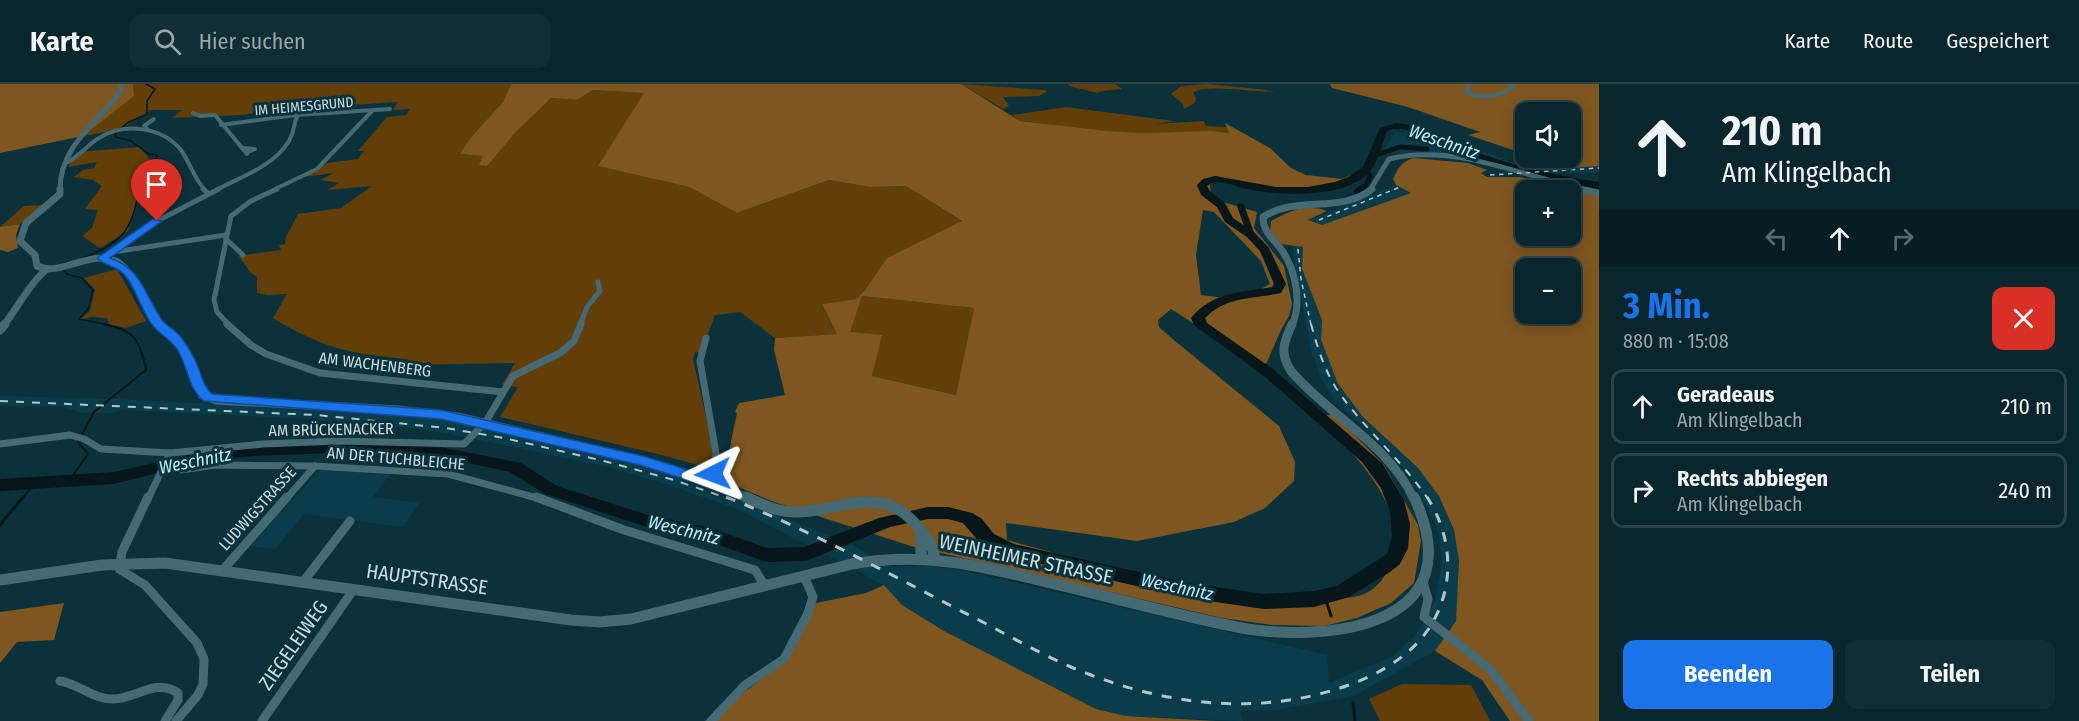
<!DOCTYPE html>
<html lang="de">
<head>
<meta charset="utf-8">
<style>
	:root { --surface:#08262c; --page:#112e34; --text:#f1f3f6; --muted:#98a5a9; --line:#294348; --accent:#1a73e8 }
	body { margin:0; font-family:"Fira Sans Condensed",sans-serif; background:var(--page); color:var(--text); height:100vh; display:flex; flex-direction:column; font-size:22px; white-space:nowrap }
	* { box-sizing:border-box; margin:0 }
	p { font-size:20px; color:var(--muted) }
	.icon { flex:none; width:33px; height:33px; fill:none; stroke:currentColor; stroke-width:2; stroke-linecap:round; stroke-linejoin:round }
	.map { position:relative; flex:1; overflow:hidden }
	.drawer { display:flex; flex-direction:column; background:var(--surface); width:480px }
	.drawer>* { flex:none }
	.guide { background:#08262c; color:var(--text); overflow:hidden }
	.buttons { position:absolute; left:1515px; top:18px; display:grid; gap:12px }
	.buttons a { display:grid; place-items:center; width:66px; height:66px; border-radius:12px; background:var(--surface); box-shadow:0 3px 15px #0003,0 0 0 2px var(--line); font-size:30px }
	.pin { position:absolute; display:grid; place-items:center; width:51px; height:51px; color:#fff; margin:-62px -26px; border-radius:50% 50% 50% 0; rotate:-45deg; box-shadow:0 0 6px #0007 }
	.pin .icon { rotate:45deg }
	.me { position:absolute; width:66px; margin:-33px; rotate:267deg; stroke-linejoin:round; filter:drop-shadow(0 0 4px #0008) }
	.turn { display:flex; align-items:center; gap:21px; height:126px; padding:0 24px; font-size:27px }
	.turn .icon { width:78px; height:78px; stroke-width:2.5 }
	.turn b { display:block; font-size:42px; line-height:51px }
	.lanes { display:flex; align-items:center; height:57px; padding:0 24px; background:#0003; justify-content:center; gap:30px; direction:ltr }
	.lanes .off { opacity:.35 }
	.round { display:grid; place-items:center; flex:none; width:63px; height:63px; border-radius:12px; background:var(--page) }
	.overview { display:flex; align-items:center; justify-content:space-between; height:102px; padding:0 24px }
	h1 { font-size:36px; font-weight:700; line-height:45px; color:var(--accent) }
	.action { display:flex; gap:12px; margin-top:auto; padding:12px 24px }
	.action a { flex:1; height:69px; border-radius:12px; background:var(--accent); color:#fff; font-size:24px; font-weight:700; line-height:69px; text-align:center }
	.action a+a { background:var(--page); color:var(--text) }
	ul { padding:0; list-style:none }
	li { display:flex; align-items:center; gap:18px; height:75px; margin:0 12px 9px; padding:0 12px; border:3px solid var(--line); border-radius:12px }
	li div { flex:1 }
	li b { display:block; font-size:22px }
	li em { font-style:normal }
	header { display:flex; align-items:center; gap:36px; box-sizing:border-box; height:84px; padding:0 30px; background:var(--surface); border-bottom:2px solid var(--line) }
	header strong { font-size:28px }
	nav { display:flex; gap:33px; margin-inline-start:auto; font-size:21px }
	.search { width:420px; height:54px; background:var(--page); display:flex; align-items:center; gap:15px; box-sizing:border-box; padding:0 21px; border-radius:12px; color:var(--muted); font-size:22px }
	main { display:flex; flex:1; min-height:0 }
	.map>svg:first-child { display:block }
	.built { fill:#0a3d49 }
	.green { fill:#623f09 }
	.forest { fill:#7d5620; fill-rule:evenodd }
	.lines { fill:none; stroke-linecap:round; stroke-linejoin:round }
	.stream-far2 { stroke:#071619; stroke-width:1.5 }
	.stream-far1 { stroke:#071619; stroke-width:2 }
	.stream { stroke:#071619; stroke-width:3 }
	.canal-far1 { stroke:#071619; stroke-width:5 }
	.canal { stroke:#071619; stroke-width:7 }
	.river { fill:#071619; fill-rule:evenodd }
	.minor-far3 { stroke:#456a74; stroke-width:4 }
	.minor-far2 { stroke:#456a74; stroke-width:5 }
	.minor-far1 { stroke:#456a74; stroke-width:7 }
	.minor { stroke:#456a74; stroke-width:9 }
	.secondary-far3 { stroke:#456a74; stroke-width:5 }
	.secondary-far2 { stroke:#456a74; stroke-width:7 }
	.secondary-far1 { stroke:#456a74; stroke-width:9 }
	.secondary { stroke:#456a74; stroke-width:11 }
	.rail-far2 { stroke:#b0c5cc; stroke-width:1.5; stroke-dasharray:4.5 4.5; stroke-linecap:butt }
	.rail-far1 { stroke:#b0c5cc; stroke-width:2; stroke-dasharray:8 8; stroke-linecap:butt }
	.rail { stroke:#b0c5cc; stroke-width:3; stroke-dasharray:10 10; stroke-linecap:butt }
	.route { fill:#1a73e8; stroke:#114b97; stroke-width:1.5 }
	.labels { text-anchor:middle; stroke-width:6; stroke-linejoin:round; paint-order:stroke }
	.far-street-label { font-size:14px; fill:#c9dce2; stroke:#0b323b }
	.street-label { font-size:16px; fill:#c9dce2; stroke:#0b323b }
	.water-label { font-size:18px; font-style:italic; fill:#bbedfb; stroke:#0b323b }
	.near-street-label { font-size:20px; fill:#c9dce2; stroke:#0b323b }
</style>
</head>
<body>
<header>
<strong>Karte</strong>
<div class="search"><svg class="icon" aria-label="search" viewBox="0 0 24 24"><circle cx="10" cy="10" r="6"/><path d="M15 15l6 6"/></svg>Hier suchen</div>
<nav><a>Karte</a><a>Route</a><a>Gespeichert</a></nav>
</header>
<main>
<div class="map">
<svg width="1599" height="637" viewBox="0 0 1599 637">
	<rect width="100%" height="100%" fill="#0b323b"/>
	<g class="built">
		<polygon points="1411,46 1458,58 1536,87 1599,82 1599,88 1550,90 1551,92 1543,94 1453,73 1419,68 1393,69 1384,65 1396,48"/>
		<polygon points="1396,101 1412,108 1322,142 1307,137"/>
		<polygon points="1293,161 1304,163 1302,185 1322,236 1321,256 1338,300 1363,333 1418,384 1439,412 1454,446 1459,477 1456,538 1435,567 1353,612 1276,626 1241,627 1243,637 1126,632 1096,625 944,547 902,521 884,501 825,470 851,460 889,483 925,482 956,485 1327,571 1329,599 1391,573 1415,552 1435,518 1442,479 1438,447 1421,410 1406,388 1370,348 1335,318 1320,292 1311,265 1293,170"/>
		<polygon points="0,312 116,315 414,330 631,376 685,392 832,453 810,463 740,426 669,401 605,382 435,347 370,339 272,333 122,326 113,329 83,329 63,323 0,322"/>
		<polygon points="321,385 392,388 373,413 419,419 403,443 304,430 275,465 250,462"/>
	</g>
	<g class="green">
		<path d="M 133,0 L 511,0 L 503,18 L 472,52 L 461,70 L 484,72 L 486,82 L 514,50 L 551,14 L 577,16 L 593,6 L 645,9 L 599,82 L 689,103 L 737,129 L 829,96 L 870,103 L 906,102 L 963,138 L 887,174 L 865,206 L 856,215 L 822,220 L 837,250 L 775,254 L 740,228 L 715,231 L 701,269 L 695,268 L 693,275 L 712,360 L 712,385 L 658,370 L 500,333 L 518,303 L 502,301 L 515,279 L 403,281 L 408,275 C 353,271 320,263 273,234 L 287,210 L 268,211 L 257,209 L 257,193 L 250,188 L 239,172 L 281,166 L 279,161 L 285,160 L 286,153 L 298,130 L 341,124 L 372,102 L 327,106 L 339,99 L 321,96 L 333,89 L 304,93 L 327,79 L 358,75 L 364,67 L 358,67 L 387,33 L 406,31 L 410,25 L 393,26 L 398,18 L 333,22 L 322,18 L 305,23 L 239,31 L 172,34 L 182,26 L 148,26 L 149,28 C 127,44 109,48 83,52 L 133,12 Z"/>
		<polygon points="961,0 1045,6 1047,8 1039,12 1003,13 1009,22 1003,25"/>
		<polygon points="1068,0 1115,0 1122,5 1102,7 1097,9 1069,2"/>
		<path d="M 1208,0 L 1267,6 L 1274,8 C 1254,8 1208,0 1193,8 L 1196,14 L 1195,19 L 1184,25 L 1183,20 L 1171,10 L 1181,2 Z"/>
		<path d="M 1066,23 L 1174,37 L 1155,40 L 1204,37 L 1206,42 L 1227,43 L 1229,49 C 1200,46 1170,50 1141,49 C 1101,48 1060,41 1020,37 L 1012,31 Z"/>
		<polygon points="139,63 155,81 146,91 128,147 100,164 82,152 92,144 98,126 85,125 102,102 93,96 74,93 83,86 94,84 97,78 68,83 78,68"/>
		<polygon points="42,121 20,140 0,143 24,122"/>
		<polygon points="117,185 146,237 126,244 107,240 109,239 107,234 91,233 80,236 90,227 95,206 84,194"/>
		<polygon points="862,212 974,224 957,311 872,292 849,248"/>
		<polygon points="1402,600 1471,601 1490,637 1380,637 1369,615"/>
	</g>
	<g class="forest">
		<polygon points="0,0 133,0 134,12 83,52 0,69"/>
		<path d="M 511,0 L 961,0 L 1020,37 L 1108,47 L 1143,49 L 1210,47 L 1229,49 L 1225,39 L 1270,64 L 1291,84 L 1306,91 L 1342,95 L 1362,86 L 1362,93 C 1333,112 1288,107 1256,102 C 1240,100 1226,95 1210,100 L 1211,111 L 1223,118 L 1257,128 L 1254,144 L 1284,182 L 1292,220 L 1289,232 L 1280,248 L 1264,285 L 1171,225 L 1158,236 L 1159,243 L 1175,257 L 1279,342 L 1295,378 L 1294,397 L 1265,424 L 1234,438 L 1137,457 L 1006,439 L 1007,456 C 1048,467 1089,479 1131,490 C 1199,508 1271,528 1342,515 C 1349,513 1358,513 1364,510 C 1378,504 1388,490 1392,476 C 1409,420 1351,367 1315,331 L 1335,331 L 1384,381 L 1418,441 L 1421,457 L 1414,499 L 1391,519 L 1357,534 L 1324,542 L 1272,541 L 1222,534 L 911,462 L 774,418 L 721,396 L 721,373 L 728,372 L 737,329 L 735,328 L 739,319 L 785,311 L 774,266 L 775,254 L 837,250 L 822,220 L 856,215 L 865,206 L 887,174 L 962,137 L 906,102 L 870,103 L 829,96 L 737,129 L 689,103 L 598,82 L 644,9 L 593,6 L 577,16 L 551,14 L 514,50 L 487,82 L 479,81 L 483,72 L 460,70 L 472,52 L 503,18 ZM 1203,126 L 1214,128 L 1261,177 L 1270,200 L 1246,213 L 1232,215 L 1201,211 L 1196,171 ZM 862,212 L 974,224 L 956,311 L 872,292 L 882,251 L 850,248 Z"/>
		<polygon points="1330,0 1599,0 1599,82 1547,86 1543,84 1560,80 1538,74 1570,74 1570,28 1526,28 1525,70 1468,51 1480,48 1408,23 1332,4"/>
		<path d="M 1414,74 L 1468,79 L 1487,86 L 1481,89 L 1487,93 L 1520,93 L 1599,110 L 1599,637 L 1510,637 L 1482,596 L 1435,567 L 1456,537 L 1459,477 L 1454,446 L 1439,412 L 1418,384 L 1363,333 L 1338,300 L 1321,256 L 1322,236 L 1302,185 L 1303,163 L 1281,160 L 1270,147 L 1271,137 C 1289,127 1306,119 1327,127 L 1308,136 L 1322,141 L 1411,109 L 1396,101 L 1393,95 C 1398,84 1402,77 1414,74 ZM 1526,106 L 1570,106 L 1570,152 L 1526,152 ZM 1526,184 L 1570,184 L 1570,230 L 1526,230 Z"/>
		<polygon points="20,140 16,151 18,164 8,168 0,166 0,143"/>
		<polygon points="884,501 902,521 944,547 1096,625 1126,632 1216,637 705,637 771,588 816,519 866,509"/>
		<polygon points="64,519 54,556 17,558 0,579 0,528"/>
	</g>
	<g class="lines">
		<g class="stream-far2">
			<path d="M 83,174 C 132,155 132,140 142,92 L 153,84 L 157,71 L 149,70 L 131,57 L 116,53 L 115,50 L 127,39 L 147,30 L 147,17 L 155,5 L 146,0"/>
			<polyline points="63,185 67,190 82,194 93,206 88,225 79,235 110,241"/>
		</g>
		<g class="stream-far1">
			<path d="M 68,398 L 88,370 L 78,358 L 94,328 L 146,286 C 140,255 134,246 103,240"/>
			<polyline points="22,415 34,400"/>
		</g>
		<g class="stream">
			<polyline points="0,441 23,413"/>
			<polyline points="1325,513 1331,532"/>
			<polyline points="1353,619 1355,637"/>
		</g>
		<g class="canal-far1">
			<polyline points="1373,72 1400,63 1427,65"/>
			<polyline points="1559,97 1599,104"/>
			<polyline points="1359,106 1366,101 1370,92 1366,86"/>
		</g>
		<g class="canal">
			<polyline points="1357,108 1361,105"/>
			<polyline points="1241,123 1251,151"/>
		</g>
		<path class="river" d="M 1396,39 C 1427,41 1454,60 1482,70 C 1520,84 1560,92 1599,98 L 1599,104 L 1504,84 L 1404,45 L 1393,45 L 1387,47 C 1382,60 1379,75 1371,86 C 1348,116 1275,112 1243,104 C 1231,101 1218,94 1207,102 L 1210,107 L 1225,119 L 1233,134 L 1255,149 L 1269,164 L 1286,200 L 1281,209 C 1253,215 1226,212 1205,234 L 1207,239 L 1274,286 L 1382,379 L 1404,416 L 1410,440 L 1408,464 L 1400,480 L 1390,488 L 1349,513 L 1314,523 L 1264,525 L 1188,514 L 1003,471 L 981,460 L 963,439 L 948,435 L 928,435 L 890,443 L 806,477 L 766,478 L 708,457 L 647,443 L 545,410 L 510,388 L 440,373 L 384,367 L 253,372 L 202,378 L 114,400 L 0,407 L 0,395 L 114,388 L 202,368 L 253,362 L 384,357 L 440,363 L 521,379 L 557,402 L 648,431 L 711,444 L 767,464 L 804,463 L 879,434 L 928,423 L 948,423 L 972,429 L 981,434 L 994,450 L 1014,460 L 1188,499 L 1264,510 L 1314,507 L 1337,502 L 1387,470 L 1392,452 L 1390,428 L 1381,404 L 1362,378 L 1264,292 L 1194,241 L 1191,234 C 1212,208 1242,208 1272,203 L 1274,200 L 1260,167 L 1247,153 L 1225,138 L 1217,123 L 1201,111 L 1197,101 L 1203,95 L 1215,92 L 1276,103 L 1308,103 L 1335,98 L 1348,93 L 1363,83 L 1380,44 Z"/>
		<g class="minor-far3">
			<path d="M 1468,0 L 1467,9 C 1484,15 1502,13 1515,0"/>
			<polyline points="193,29 200,32 215,31 247,70"/>
			<polyline points="221,41 296,31 390,25"/>
			<polyline points="147,45 144,42 154,35"/>
			<polyline points="242,64 255,65 246,69"/>
			<path d="M 66,79 C 79,73 87,61 99,54 C 125,38 162,43 181,66 C 190,79 194,94 205,106"/>
			<path d="M 216,106 C 241,93 274,82 289,57 C 299,40 288,38 308,21"/>
			<polyline points="273,106 317,85 372,27"/>
		</g>
		<g class="minor-far2">
			<polyline points="203,105 209,110"/>
			<polyline points="226,155 243,171"/>
			<polyline points="113,168 226,151"/>
			<polyline points="102,174 157,137 219,105"/>
			<polyline points="229,241 217,228 214,216 231,132 251,117 277,105"/>
			<polyline points="580,241 587,223 600,207 598,198"/>
		</g>
		<g class="minor-far1">
			<polyline points="227,240 251,261 266,270 320,289 503,308"/>
			<polyline points="706,254 700,277 716,369 714,384 709,398"/>
			<polyline points="0,360 70,351 84,355 101,365 170,369 263,360 338,357 464,360 485,339 513,292 560,269 574,257 581,240"/>
			<polyline points="181,386 216,381 315,382 448,390 541,415"/>
			<polyline points="148,415 170,369"/>
			<polyline points="286,415 315,382"/>
		</g>
		<g class="minor">
			<polyline points="148,413 122,468 119,485 145,501 197,559 204,575 203,600 198,611 176,637"/>
			<polyline points="536,413 624,446 755,486 765,502"/>
			<polyline points="222,487 287,413"/>
			<polyline points="303,498 350,437"/>
			<polyline points="1423,498 1428,515 1424,533 1490,585 1529,637"/>
			<path d="M 60,597 C 79,600 95,616 114,615 C 136,614 157,594 178,609 L 178,616 L 165,637"/>
			<polyline points="262,637 354,505"/>
			<polyline points="711,637 745,601 784,575 808,529 813,513 804,492"/>
		</g>
		<g class="secondary-far3">
			<path d="M 60,106 C 60,71 82,51 104,27 C 113,18 119,12 122,0"/>
			<path d="M 1370,106 L 1389,75 C 1453,59 1523,92 1586,106"/>
		</g>
		<g class="secondary-far2">
			<path d="M 60,105 L 60,110 L 26,139 L 20,157 L 35,171 L 37,182 C 63,195 100,156 126,185 C 140,201 146,225 160,241"/>
			<polyline points="1579,105 1599,109"/>
			<path d="M 4,241 C 18,223 29,200 47,185"/>
			<path d="M 1292,241 C 1302,220 1296,188 1283,168 C 1275,155 1263,150 1263,133 C 1296,111 1341,130 1372,105"/>
		</g>
		<g class="secondary-far1">
			<path d="M 158,240 C 185,260 192,280 202,311 L 216,316 L 398,326 L 458,333 L 643,377 L 709,398 L 749,415"/>
			<path d="M 1292,240 C 1284,258 1279,269 1291,287 C 1329,332 1388,359 1414,415"/>
			<polyline points="0,246 5,240"/>
		</g>
		<g class="secondary">
			<path d="M 746,413 C 763,421 779,429 799,428 C 843,426 883,399 918,443 C 927,454 933,461 935,475"/>
			<polyline points="921,447 921,474"/>
			<path d="M 0,496 L 102,481 L 165,479 L 571,536 L 600,538 L 631,535 L 852,480 C 928,467 986,483 1059,501 C 1122,516 1184,533 1247,545 C 1338,558 1473,539 1414,413"/>
		</g>
		<g class="rail-far2">
			<polyline points="1490,91 1599,84"/>
			<polyline points="1319,136 1400,103"/>
			<polyline points="1298,165 1301,195 1311,241"/>
		</g>
		<g class="rail-far1">
			<path d="M 1311,240 C 1317,262 1324,285 1336,304 C 1363,344 1401,375 1428,415"/>
			<polyline points="0,317 316,331 446,344 504,354 604,377 674,396 730,415"/>
		</g>
		<path class="rail" d="M 726,413 C 810,446 889,490 969,531 C 1003,548 1036,568 1071,583 C 1158,620 1255,634 1346,602 C 1381,590 1418,568 1435,534 C 1455,495 1451,450 1427,413"/>
	</g>
	<path class="route" d="M 153,135 L 162,137 L 110,174 C 141,184 145,211 162,236 C 165,241 171,243 176,248 C 184,255 189,265 194,274 C 201,286 202,302 212,310 L 441,326 L 643,372 L 705,391 L 708,386 L 713,385 L 721,390 L 714,401 L 709,403 L 640,381 L 441,335 L 204,317 C 187,303 189,284 177,265 C 170,255 161,251 154,243 C 141,228 137,205 124,190 C 116,182 105,182 97,174 Z"/>
	<g class="labels">
		<g class="far-street-label">
			<text transform="translate(304 22) rotate(-5)" y="5">IM HEIMESGRUND</text>
		</g>
		<g class="street-label">
			<text transform="translate(375 280) rotate(7)" y="6">AM WACHENBERG</text>
			<text transform="translate(331 345) rotate(-1)" y="6">AM BRÜCKENACKER</text>
			<text transform="translate(396 374) rotate(5)" y="6">AN DER TUCHBLEICHE</text>
			<text transform="translate(257 424) rotate(-48)" y="6">LUDWIGSTRASSE</text>
		</g>
		<g class="water-label">
			<text transform="translate(1444 58) rotate(19)" y="6">Weschnitz</text>
			<text transform="translate(195 377) rotate(-11)" y="6">Weschnitz</text>
			<text transform="translate(684 446) rotate(14)" y="6">Weschnitz</text>
			<text transform="translate(1177 503) rotate(12)" y="6">Weschnitz</text>
		</g>
		<g class="near-street-label">
			<text transform="translate(1026 475) rotate(12)" y="7">WEINHEIMER STRASSE</text>
			<text transform="translate(427 495) rotate(8)" y="7">HAUPTSTRASSE</text>
			<text transform="translate(293 561) rotate(-55)" y="7">ZIEGELEIWEG</text>
		</g>
	</g>
</svg>
<div class="buttons">
<a><svg class="icon" aria-label="sound" viewBox="0 0 24 24"><path d="M4 9h4l5-4v14l-5-4H4zM17 9q2 3 0 6"/></svg></a>
<a>+</a>
<a>−</a>
</div>
<div class="pin" style="left:157px;top:137px;background:#d93025"><svg class="icon" aria-label="arrive" viewBox="0 0 24 24"><path d="M6 21V4h12l-3 4 3 4H6"/></svg></div>
<svg class="me" style="left:713px;top:390px" viewBox="-20 -20 40 40"><path d="M0-17L14 15 0 8-14 15z" fill="#1a73e8" stroke="#fff" stroke-width="4"/></svg>
</div>
<section class="drawer">
<div class="guide">
<div class="turn"><svg class="icon" aria-label="ahead" viewBox="0 0 24 24"><path d="M12 20V5M6 11l6-6 6 6"/></svg><div><b>210 m</b>Am Klingelbach</div></div>
<div class="lanes"><svg class="icon off" aria-label="left" viewBox="0 0 24 24"><path d="M17 20v-9H6M10 6l-5 5 5 5"/></svg><svg class="icon" aria-label="ahead" viewBox="0 0 24 24"><path d="M12 20V5M6 11l6-6 6 6"/></svg><svg class="icon off" aria-label="right" viewBox="0 0 24 24"><path d="M7 20v-9h11M14 6l5 5-5 5"/></svg></div>
</div>
<div class="overview"><div><h1>3 Min.</h1><p>880 m · 15:08</p></div><a class="round" style="background:#d93025;color:#fff"><svg class="icon" aria-label="close" viewBox="0 0 24 24"><path d="M6 6l12 12M18 6L6 18"/></svg></a></div>
<ul>
<li><svg class="icon" aria-label="ahead" viewBox="0 0 24 24"><path d="M12 20V5M6 11l6-6 6 6"/></svg><div><b>Geradeaus</b><p>Am Klingelbach</p></div><em>210 m</em></li>
<li><svg class="icon" aria-label="right" viewBox="0 0 24 24"><path d="M7 20v-9h11M14 6l5 5-5 5"/></svg><div><b>Rechts abbiegen</b><p>Am Klingelbach</p></div><em>240 m</em></li>
</ul>
<div class="action"><a>Beenden</a><a>Teilen</a></div>
</section>
</main>
</body>
</html>
